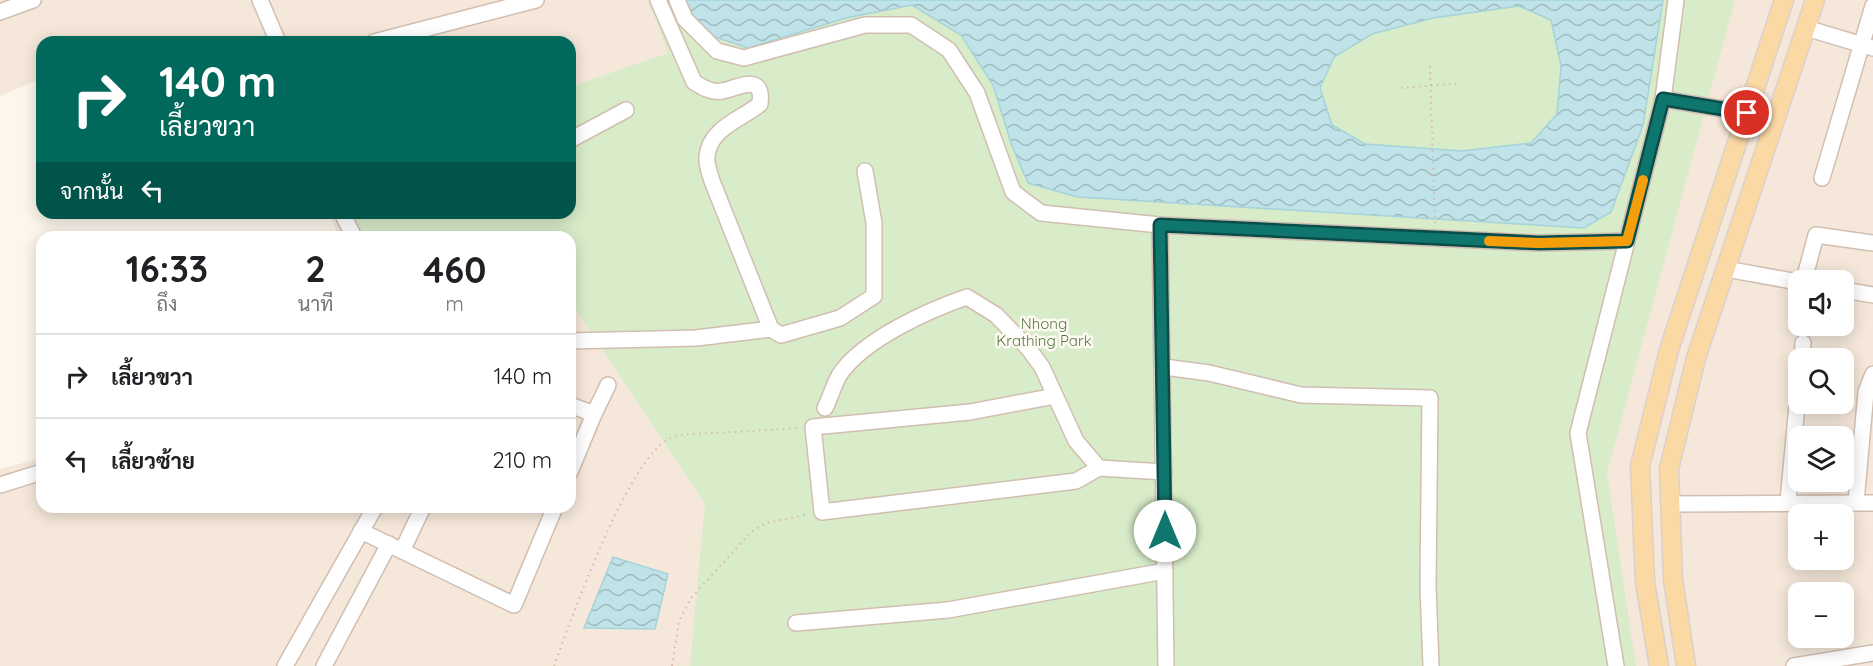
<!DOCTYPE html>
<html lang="th">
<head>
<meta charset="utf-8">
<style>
	:root { --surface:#fff; --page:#f6f6f6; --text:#202124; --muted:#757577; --line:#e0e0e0 }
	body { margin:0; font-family:Quicksand,Sarabun,sans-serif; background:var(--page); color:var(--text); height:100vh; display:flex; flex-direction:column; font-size:22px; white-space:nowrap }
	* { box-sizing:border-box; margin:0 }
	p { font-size:20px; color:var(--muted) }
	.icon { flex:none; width:33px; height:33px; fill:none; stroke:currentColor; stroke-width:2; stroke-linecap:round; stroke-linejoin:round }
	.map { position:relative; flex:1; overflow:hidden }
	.details { position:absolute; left:36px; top:231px; width:540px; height:282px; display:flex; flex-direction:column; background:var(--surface); border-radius:18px; box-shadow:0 3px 15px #0003 }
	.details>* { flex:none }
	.guide { position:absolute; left:36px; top:36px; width:540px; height:183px; border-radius:18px; box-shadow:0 3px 15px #0003; background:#00695c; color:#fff; overflow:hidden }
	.tools { position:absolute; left:1788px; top:270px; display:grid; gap:12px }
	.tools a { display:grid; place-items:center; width:66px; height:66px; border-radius:12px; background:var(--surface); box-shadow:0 3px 15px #0003; font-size:30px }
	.pin { position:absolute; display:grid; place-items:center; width:51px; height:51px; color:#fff; margin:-26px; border:3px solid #fff; border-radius:50%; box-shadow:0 2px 6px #0007 }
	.me { position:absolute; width:66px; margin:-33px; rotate:0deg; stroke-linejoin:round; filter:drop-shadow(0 0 4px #0008) }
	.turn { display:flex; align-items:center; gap:21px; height:126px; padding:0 24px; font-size:27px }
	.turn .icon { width:78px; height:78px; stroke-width:2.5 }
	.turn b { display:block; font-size:42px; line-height:51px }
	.then { display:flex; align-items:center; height:57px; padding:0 24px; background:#0003; gap:12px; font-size:22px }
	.eta { display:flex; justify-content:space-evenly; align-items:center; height:102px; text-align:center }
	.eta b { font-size:36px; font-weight:800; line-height:42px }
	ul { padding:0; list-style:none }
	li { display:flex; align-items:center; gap:18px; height:84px; padding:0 24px; border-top:2px solid var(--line) }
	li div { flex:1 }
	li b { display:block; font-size:22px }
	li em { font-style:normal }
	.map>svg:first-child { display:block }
	.residential { fill:#f5e8da; fill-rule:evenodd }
	.green { fill:#d8ecc9 }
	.water { fill:url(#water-waves); stroke:#a5d3da; stroke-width:1.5; fill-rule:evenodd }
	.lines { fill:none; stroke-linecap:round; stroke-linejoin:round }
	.minor-casing { stroke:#d1beb0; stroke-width:18 }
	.major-casing { stroke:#dad1cd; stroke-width:21 }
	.path { stroke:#d9b8a5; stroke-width:2; stroke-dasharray:1.5 4.5; stroke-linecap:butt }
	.minor { stroke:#fff; stroke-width:15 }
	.major { stroke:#fbd9a5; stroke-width:18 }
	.route-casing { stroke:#0a4d48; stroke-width:15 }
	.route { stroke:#0f766e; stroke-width:10 }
	.slow { stroke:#f59e0b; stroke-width:10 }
	.labels { text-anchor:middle; stroke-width:5; stroke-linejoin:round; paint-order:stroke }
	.park-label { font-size:15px; fill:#537a41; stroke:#fffaf3 }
</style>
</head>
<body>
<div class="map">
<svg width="1873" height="666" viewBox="0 0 1873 666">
	<defs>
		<pattern id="water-waves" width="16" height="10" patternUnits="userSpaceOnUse" patternTransform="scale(1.5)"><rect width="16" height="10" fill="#bfe3e8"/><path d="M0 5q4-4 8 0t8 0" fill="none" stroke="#a0bbbe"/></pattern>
	</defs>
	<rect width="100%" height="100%" fill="#fdf6ec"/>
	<path class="residential" d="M 0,0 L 1873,0 L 1873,666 L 0,666 L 0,469 L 42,458 L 42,507 L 570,507 L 570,237 L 338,237 L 330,213 L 570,213 L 570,42 L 42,42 L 42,78 L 0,96 ZM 1798,280 L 1844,280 L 1844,326 L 1798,326 ZM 1798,358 L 1844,358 L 1844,404 L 1798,404 ZM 1798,436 L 1844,436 L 1844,482 L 1798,482 ZM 1798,514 L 1844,514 L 1844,560 L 1798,560 ZM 1798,592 L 1844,592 L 1844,638 L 1798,638 Z"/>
	<polygon class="green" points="648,0 1735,0 1607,473 1636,666 690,666 705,504 570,301 570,237 528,237 524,232 510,237 362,237 352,213 570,213 570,87 668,53"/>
	<g class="water">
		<path d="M 686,0 L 1663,0 L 1643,125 L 1611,212 L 1584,228 L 1078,197 L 1028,183 L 1012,146 L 993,85 L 961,35 L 912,5 L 846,18 L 748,48 L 715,37 L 692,16 ZM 1519,6 L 1551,20 L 1561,65 L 1557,114 L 1531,143 L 1462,151 L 1365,144 L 1332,125 L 1320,88 L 1334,57 L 1372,34 L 1433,18 Z"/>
		<polygon points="613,557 668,574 655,629 584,628"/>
	</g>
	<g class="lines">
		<defs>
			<g id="minor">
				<polyline points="260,0 278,42"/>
				<path d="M 658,0 L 694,82 C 702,87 711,93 722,91 C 737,89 764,71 760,104 C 742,119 709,128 707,157 C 706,164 710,174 712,181 L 771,329 L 781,335 L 840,318 L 874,296 L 874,223 L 865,171"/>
				<polyline points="677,0 685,19 717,51 744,58 865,25 911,25 949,50 977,93 1013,192 1041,213 1160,225 1538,243 1627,241 1663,99 1747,113"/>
				<polyline points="0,12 33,0"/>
				<polyline points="1806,28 1873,48"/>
				<polyline points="374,42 536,0"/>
				<polyline points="1663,99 1676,0"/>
				<polyline points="570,140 626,110"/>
				<polyline points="1822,178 1873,6"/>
				<polyline points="342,213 354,237"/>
				<polyline points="1160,225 1166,666"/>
				<polyline points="1726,269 1798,282"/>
				<polyline points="1804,280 1816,235 1873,243"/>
				<polyline points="1844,290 1873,295"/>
				<polyline points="570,341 696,338 771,329"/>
				<polyline points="1802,358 1803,343"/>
				<polyline points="1164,367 1209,373 1301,395 1430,398 1428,586 1431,666"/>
				<polyline points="1055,396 970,412 813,427 822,512 1076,481 1099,468"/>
				<polyline points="570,405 594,414 570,472"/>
				<path d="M 825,408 C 830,398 834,384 840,374 C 864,339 929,310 967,297 L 996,315 L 1028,348 L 1042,367 L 1076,441 L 1099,468 L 1164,472"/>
				<polyline points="594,414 608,385"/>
				<polyline points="0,485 42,472"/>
				<polyline points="1788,502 1798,394"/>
				<polyline points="1856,502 1866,392 1873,374"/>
				<polyline points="1670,504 1873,503"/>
				<polyline points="361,531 514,605 555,507"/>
				<polyline points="402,551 423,507"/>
				<polyline points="796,623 948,610 1165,571"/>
				<polyline points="285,666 375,507"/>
				<polyline points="324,666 389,544"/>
				<polyline points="1616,666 1578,433 1627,241"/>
				<polyline points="1794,666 1873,653"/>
			</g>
			<g id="major">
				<polyline points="1659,666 1645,582 1640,466 1669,350 1784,0"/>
				<polyline points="1686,666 1673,579 1669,469 1696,358 1815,0"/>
			</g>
		</defs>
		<use href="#minor" class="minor-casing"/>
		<use href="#major" class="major-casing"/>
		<g class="path">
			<polyline points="1430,66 1435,223"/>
			<polyline points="1401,88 1461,83"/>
			<path d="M 554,666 C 570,622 630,453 671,438 C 683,433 699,434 712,433 C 740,432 769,430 798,428"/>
			<polyline points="672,666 679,621 692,597 751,532 766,523 809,514"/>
		</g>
		<use href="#minor" class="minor"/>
		<use href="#major" class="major"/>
	</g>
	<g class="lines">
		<defs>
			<polyline id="route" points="1165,531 1160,225 1539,243 1627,241 1663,99 1747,113"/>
		</defs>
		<use href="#route" class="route-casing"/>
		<use href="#route" class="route"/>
		<polyline class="slow" points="1489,241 1539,243 1627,241 1643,180"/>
	</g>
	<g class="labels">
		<g class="park-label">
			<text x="1044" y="329">Nhong<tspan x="1044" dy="17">Krathing Park</tspan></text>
		</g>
	</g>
</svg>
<div class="tools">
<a><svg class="icon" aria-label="sound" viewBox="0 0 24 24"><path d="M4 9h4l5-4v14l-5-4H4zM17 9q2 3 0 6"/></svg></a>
<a><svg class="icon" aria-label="search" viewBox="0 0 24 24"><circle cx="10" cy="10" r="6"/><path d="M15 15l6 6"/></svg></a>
<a><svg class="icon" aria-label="layers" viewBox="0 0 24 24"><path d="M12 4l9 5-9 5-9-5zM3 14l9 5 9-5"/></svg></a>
<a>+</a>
<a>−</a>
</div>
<div class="pin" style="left:1747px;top:113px;background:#d93025"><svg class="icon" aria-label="arrive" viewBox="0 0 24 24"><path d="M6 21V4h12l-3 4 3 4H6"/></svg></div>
<svg class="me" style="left:1165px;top:531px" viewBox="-20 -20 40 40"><circle r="19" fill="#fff"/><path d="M0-13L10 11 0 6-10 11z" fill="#0f766e"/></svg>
<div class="guide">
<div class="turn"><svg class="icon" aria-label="right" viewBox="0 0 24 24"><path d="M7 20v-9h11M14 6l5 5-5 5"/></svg><div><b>140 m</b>เลี้ยวขวา</div></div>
<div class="then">จากนั้น<svg class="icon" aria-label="left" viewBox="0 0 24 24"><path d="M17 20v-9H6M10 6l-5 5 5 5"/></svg></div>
</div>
<section class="details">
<div class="eta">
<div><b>16:33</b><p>ถึง</p></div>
<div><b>2</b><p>นาที</p></div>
<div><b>460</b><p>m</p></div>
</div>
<ul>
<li><svg class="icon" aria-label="right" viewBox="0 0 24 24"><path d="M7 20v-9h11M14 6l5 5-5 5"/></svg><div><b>เลี้ยวขวา</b></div><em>140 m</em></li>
<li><svg class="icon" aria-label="left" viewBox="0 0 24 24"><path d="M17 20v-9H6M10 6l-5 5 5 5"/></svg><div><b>เลี้ยวซ้าย</b></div><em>210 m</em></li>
</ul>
</section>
</div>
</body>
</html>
